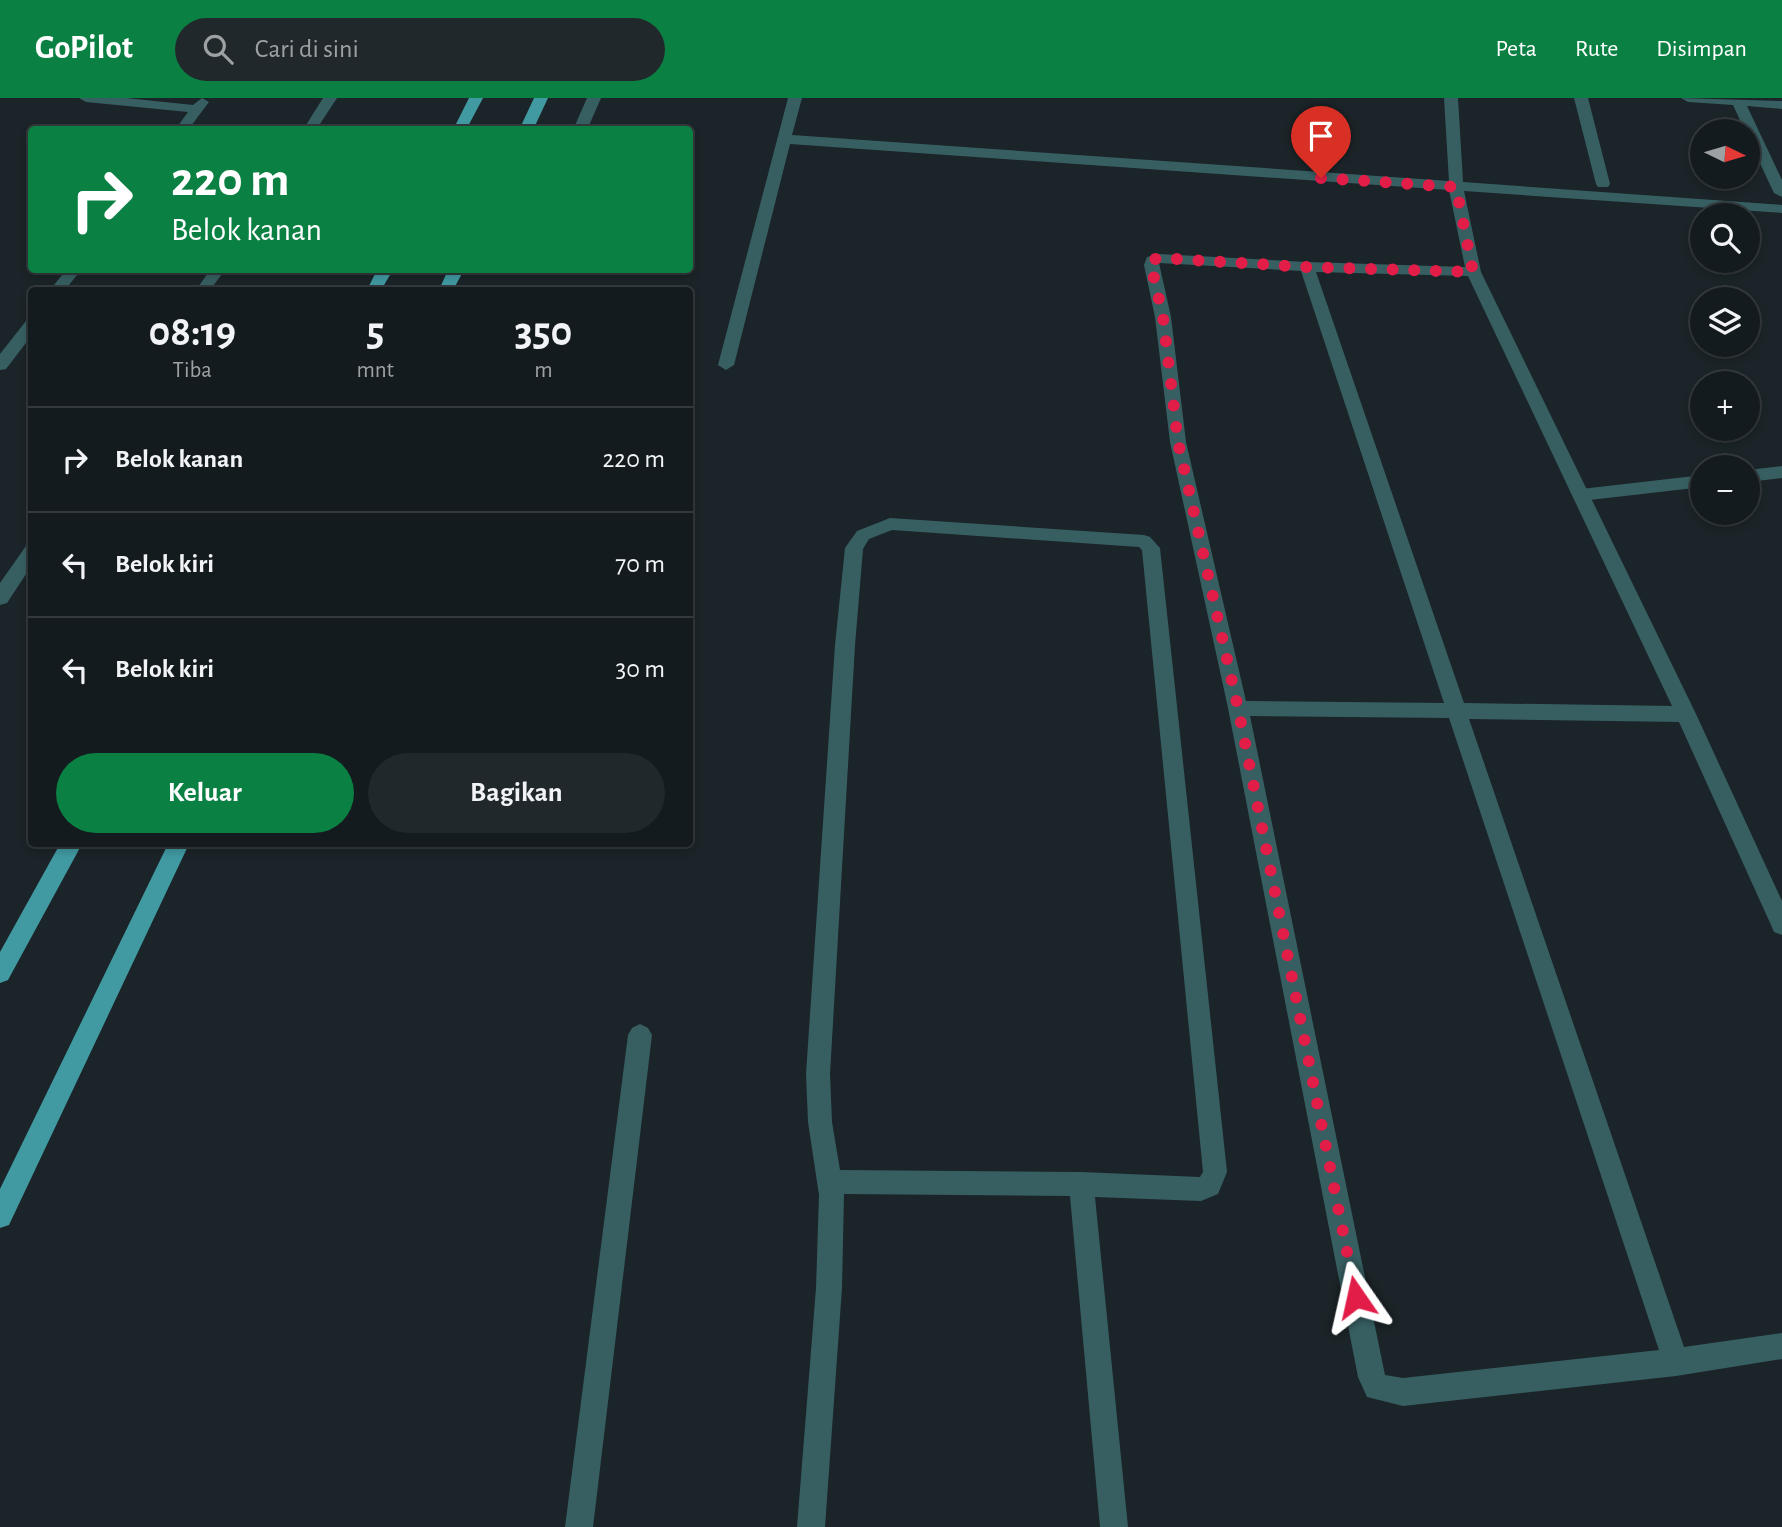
<!DOCTYPE html>
<html lang="id">
<head>
<meta charset="utf-8">
<style>
	:root { --surface:#141b1e; --page:#21282b; --text:#f1f3f6; --muted:#9da1a4; --line:#33393c; --accent:#0b8043 }
	body { margin:0; font-family:"Alegreya Sans",sans-serif; background:var(--page); color:var(--text); height:100vh; display:flex; flex-direction:column; font-size:26px; white-space:nowrap }
	* { box-sizing:border-box; margin:0 }
	p { font-size:23px; color:var(--muted) }
	.icon { flex:none; width:38px; height:38px; fill:none; stroke:currentColor; stroke-width:2; stroke-linecap:round; stroke-linejoin:round }
	.map { position:relative; flex:1; overflow:hidden }
	.sheet { position:absolute; left:28px; top:189px; width:665px; height:560px; display:flex; flex-direction:column; background:var(--surface); border-radius:7px; box-shadow:0 4px 10px #0003,0 0 0 2px var(--line) }
	.sheet>* { flex:none }
	.guide { position:absolute; left:28px; top:28px; width:665px; height:147px; border-radius:7px; box-shadow:0 4px 10px #0003,0 0 0 2px var(--line); background:#0b8043; color:#fff; overflow:hidden }
	.needle { width:46px; rotate:95deg }
	.fabs { position:absolute; left:1690px; top:21px; display:grid; gap:14px }
	.fabs a { display:grid; place-items:center; width:70px; height:70px; border-radius:50%; background:var(--surface); box-shadow:0 4px 10px #0003,0 0 0 2px var(--line); font-size:35px }
	.pin { position:absolute; display:grid; place-items:center; width:60px; height:60px; color:#fff; margin:-72px -30px; border-radius:50% 50% 50% 0; rotate:-45deg; box-shadow:0 0 7px #0007 }
	.pin .icon { rotate:45deg }
	.me { position:absolute; width:77px; margin:-38px; rotate:349deg; stroke-linejoin:round; filter:drop-shadow(0 0 5px #0008) }
	.turn { display:flex; align-items:center; gap:24px; height:147px; padding:0 28px; font-size:32px }
	.turn .icon { width:91px; height:91px; stroke-width:2.5 }
	.turn b { display:block; font-size:49px; line-height:60px }
	.eta { display:flex; justify-content:space-evenly; align-items:center; height:119px; text-align:center }
	.eta b { font-size:42px; font-weight:700; line-height:49px }
	.primary-button { display:flex; gap:14px; margin-top:auto; padding:14px 28px }
	.primary-button a { flex:1; height:80px; border-radius:42px; background:var(--accent); color:#fff; font-size:28px; font-weight:700; line-height:80px; text-align:center }
	.primary-button a+a { background:var(--page); color:var(--text) }
	ul { padding:0; list-style:none }
	li { display:flex; align-items:center; gap:21px; height:105px; padding:0 28px; border-top:2px solid var(--line) }
	li div { flex:1 }
	li b { display:block; font-size:26px }
	li em { font-style:normal }
	header { display:flex; align-items:center; gap:42px; box-sizing:border-box; height:98px; padding:0 35px; background:var(--accent); color:#fff }
	header strong { font-size:33px }
	nav { display:flex; gap:38px; margin-inline-start:auto; font-size:24px }
	.search { width:490px; height:63px; background:var(--page); display:flex; align-items:center; gap:18px; box-sizing:border-box; padding:0 24px; border-radius:38px; color:var(--muted); font-size:26px }
	.map>svg:first-child { display:block }
	.lines { fill:none; stroke-linecap:round; stroke-linejoin:round }
	.service { fill:#375f62; fill-rule:evenodd }
	.minor { fill:#375f62; fill-rule:evenodd }
	.primary { fill:#419aa2; fill-rule:evenodd }
	.route { stroke:#e11d48; stroke-width:12; stroke-dasharray:0 21.6 }
</style>
</head>
<body>
<header>
<strong>GoPilot</strong>
<div class="search"><svg class="icon" aria-label="search" viewBox="0 0 24 24"><circle cx="10" cy="10" r="6"/><path d="M15 15l6 6"/></svg>Cari di sini</div>
<nav><a>Peta</a><a>Rute</a><a>Disimpan</a></nav>
</header>
<div class="map">
<svg width="1782" height="1429" viewBox="0 0 1782 1429">
	<rect width="100%" height="100%" fill="#1b2428"/>
	<g class="lines">
		<g class="service">
			<polygon points="1782,368 1782,380 1748,384 1748,372"/>
			<polygon points="1703,377 1703,389 1581,403 1572,397 1581,391"/>
			<path d="M 890,420 L 1144,437 L 1150,439 L 1160,450 L 1227,1074 L 1218,1096 L 1201,1103 L 1095,1099 L 1128,1429 L 1100,1429 L 1070,1098 L 844,1096 L 842,1190 L 825,1429 L 797,1429 L 816,1190 L 819,1097 L 808,1024 L 806,976 L 835,547 L 845,450 L 857,433 ZM 892,432 L 1139,449 L 1142,452 L 1203,1074 L 1200,1079 L 1081,1074 L 840,1072 L 832,1024 L 830,976 L 855,547 L 863,451 L 869,441 Z"/>
		</g>
		<g class="minor">
			<polygon points="79,0 126,0 193,7 202,0 209,4 188,32 175,32 188,14 86,4"/>
			<polygon points="323,0 337,0 316,32 303,32"/>
			<polygon points="587,0 601,0 587,32 573,32"/>
			<path d="M 788,0 L 802,0 L 792,37 L 1449,83 L 1444,0 L 1458,0 L 1463,84 L 1782,107 L 1782,115 L 1464,93 L 1481,174 L 1696,616 L 1782,803 L 1782,837 L 1774,834 L 1771,827 L 1679,624 L 1469,621 L 1684,1249 L 1782,1235 L 1782,1261 L 1676,1278 L 1403,1308 L 1367,1299 L 1358,1279 L 1228,610 L 1170,344 L 1155,219 L 1144,167 L 1147,159 L 1159,156 L 1307,164 L 1465,169 L 1449,92 L 790,46 L 734,267 L 726,272 L 718,267 ZM 1159,165 L 1301,173 L 1444,605 L 1246,603 L 1186,344 L 1171,219 ZM 1316,174 L 1468,178 L 1672,608 L 1464,605 ZM 1250,618 L 1449,620 L 1659,1252 L 1403,1280 L 1385,1277 Z"/>
			<polygon points="1574,0 1588,0 1610,86 1608,89 1598,89 1596,86"/>
			<polygon points="1681,0 1782,3 1782,11 1747,8 1782,82 1782,99 1774,95 1748,40 1748,33 1745,33 1733,7 1688,4"/>
			<polygon points="66,172 81,172 65,192 50,192"/>
			<polygon points="210,172 225,172 210,192 196,192"/>
			<polygon points="32,221 32,237 6,271 0,272 0,256 26,223"/>
			<polygon points="32,446 32,467 7,505 0,507 0,485 26,448"/>
			<polygon points="640,926 648,930 652,937 593,1429 565,1429 628,937 632,930"/>
		</g>
		<g class="primary">
			<polygon points="469,0 483,0 466,32 453,32"/>
			<polygon points="534,0 548,0 533,32 519,32"/>
			<polygon points="377,172 393,172 381,192 367,192"/>
			<polygon points="448,172 464,172 453,192 439,192"/>
			<polygon points="60,746 82,746 8,882 0,885 0,854"/>
			<polygon points="168,746 189,746 9,1127 0,1130 0,1091"/>
		</g>
	</g>
	<g class="lines">
		<polyline class="route" points="1321,80 1456,89 1473,174 1307,169 1159,160 1152,162 1151,167 1163,219 1178,344 1238,610 1356,1199"/>
	</g>
</svg>
<div class="fabs">
<a><svg class="needle" viewBox="-14 -14 28 28"><path d="M0-13l5 13h-10z" fill="#e53935"/><path d="M0 13l5-13h-10z" fill="#9da1a4"/></svg></a>
<a><svg class="icon" aria-label="search" viewBox="0 0 24 24"><circle cx="10" cy="10" r="6"/><path d="M15 15l6 6"/></svg></a>
<a><svg class="icon" aria-label="layers" viewBox="0 0 24 24"><path d="M12 4l9 5-9 5-9-5zM3 14l9 5 9-5"/></svg></a>
<a>+</a>
<a>−</a>
</div>
<div class="pin" style="left:1321px;top:80px;background:#d93025"><svg class="icon" aria-label="arrive" viewBox="0 0 24 24"><path d="M6 21V4h12l-3 4 3 4H6"/></svg></div>
<svg class="me" style="left:1356px;top:1199px" viewBox="-20 -20 40 40"><path d="M0-17L14 15 0 8-14 15z" fill="#e11d48" stroke="#fff" stroke-width="4"/></svg>
<div class="guide">
<div class="turn"><svg class="icon" aria-label="right" viewBox="0 0 24 24"><path d="M7 20v-9h11M14 6l5 5-5 5"/></svg><div><b>220 m</b>Belok kanan</div></div>
</div>
<section class="sheet">
<div class="eta">
<div><b>08:19</b><p>Tiba</p></div>
<div><b>5</b><p>mnt</p></div>
<div><b>350</b><p>m</p></div>
</div>
<ul>
<li><svg class="icon" aria-label="right" viewBox="0 0 24 24"><path d="M7 20v-9h11M14 6l5 5-5 5"/></svg><div><b>Belok kanan</b></div><em>220 m</em></li>
<li><svg class="icon" aria-label="left" viewBox="0 0 24 24"><path d="M17 20v-9H6M10 6l-5 5 5 5"/></svg><div><b>Belok kiri</b></div><em>70 m</em></li>
<li><svg class="icon" aria-label="left" viewBox="0 0 24 24"><path d="M17 20v-9H6M10 6l-5 5 5 5"/></svg><div><b>Belok kiri</b></div><em>30 m</em></li>
</ul>
<div class="primary-button"><a>Keluar</a><a>Bagikan</a></div>
</section>
</div>
</body>
</html>
